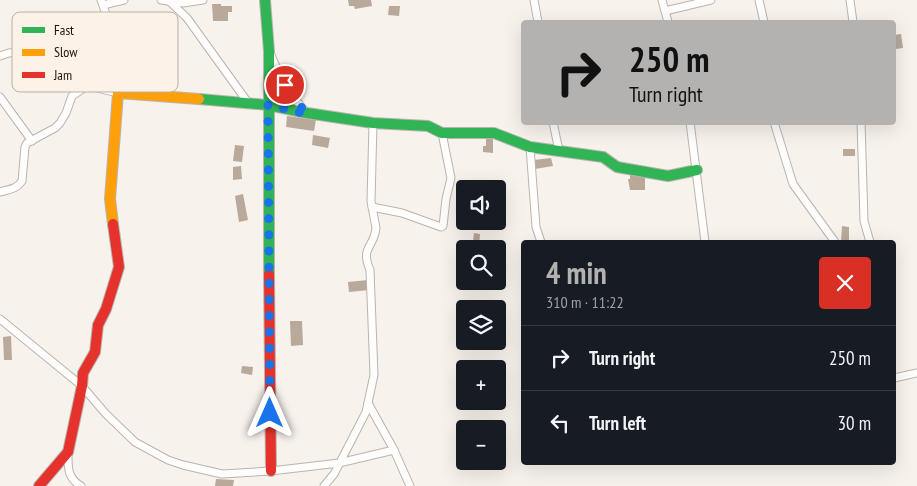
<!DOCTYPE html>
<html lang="en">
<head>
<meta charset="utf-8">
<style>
	:root { --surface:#171b24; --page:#242831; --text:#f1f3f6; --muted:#9ea1a6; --line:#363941; --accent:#b3b2b0 }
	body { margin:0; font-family:"PT Sans Narrow",sans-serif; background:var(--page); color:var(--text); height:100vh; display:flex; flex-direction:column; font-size:19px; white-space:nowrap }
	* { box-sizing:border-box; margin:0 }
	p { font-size:16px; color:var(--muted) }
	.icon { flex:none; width:28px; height:28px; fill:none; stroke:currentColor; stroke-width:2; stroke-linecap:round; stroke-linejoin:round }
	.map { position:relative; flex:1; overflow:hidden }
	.panel { position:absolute; left:521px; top:240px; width:375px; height:225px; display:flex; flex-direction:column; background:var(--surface); border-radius:5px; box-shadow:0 5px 20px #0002 }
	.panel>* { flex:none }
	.top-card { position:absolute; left:521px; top:20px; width:375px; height:105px; border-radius:5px; box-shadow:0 5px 20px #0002; background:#b3b2b0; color:#111; overflow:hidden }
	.controls { position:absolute; left:456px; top:180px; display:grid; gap:10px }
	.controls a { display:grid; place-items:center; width:50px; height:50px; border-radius:5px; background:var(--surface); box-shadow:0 5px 20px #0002; font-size:25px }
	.pin { position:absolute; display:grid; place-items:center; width:42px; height:42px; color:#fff; margin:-21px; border:2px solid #fff; border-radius:50%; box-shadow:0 1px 5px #0007 }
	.me { position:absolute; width:55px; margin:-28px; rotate:0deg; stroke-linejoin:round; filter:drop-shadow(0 0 4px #0008) }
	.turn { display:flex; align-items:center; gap:18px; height:105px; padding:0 25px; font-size:22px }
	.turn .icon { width:65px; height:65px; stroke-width:2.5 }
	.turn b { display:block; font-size:35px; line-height:42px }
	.round { display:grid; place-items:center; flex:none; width:52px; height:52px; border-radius:5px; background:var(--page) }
	.overview { display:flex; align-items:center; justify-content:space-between; height:85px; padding:0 25px }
	h1 { font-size:30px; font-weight:800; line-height:38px; color:var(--accent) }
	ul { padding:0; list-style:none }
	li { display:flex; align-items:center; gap:15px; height:65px; padding:0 25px; border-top:1px solid var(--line) }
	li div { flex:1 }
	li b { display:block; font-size:19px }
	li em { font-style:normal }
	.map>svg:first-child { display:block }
	.building { fill:#b8a99b }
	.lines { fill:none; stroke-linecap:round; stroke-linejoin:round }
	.street-casing { stroke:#bab4ae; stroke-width:9 }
	.fast-casing { stroke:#bab4ae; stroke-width:12 }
	.slow-casing { stroke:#bab4ae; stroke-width:12 }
	.jam-casing { stroke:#bab4ae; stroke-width:12 }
	.street { stroke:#fefdfc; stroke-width:7 }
	.fast { stroke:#30b455; stroke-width:10 }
	.slow { stroke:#ff9f0a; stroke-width:10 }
	.jam { stroke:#e5322d; stroke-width:10 }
	.route { stroke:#1a73e8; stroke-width:9; stroke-dasharray:0 16.2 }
	.key { fill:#fdf2e7; stroke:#b9afa6; stroke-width:1 }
	.key-label { font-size:14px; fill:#1a140d }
</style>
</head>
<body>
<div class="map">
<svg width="917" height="486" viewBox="0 0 917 486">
	<rect width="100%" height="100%" fill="#f8f2ec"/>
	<g class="building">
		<polygon points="348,0 371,0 372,6 355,9 354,6 349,6"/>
		<polygon points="212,4 221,4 221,6 232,6 232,12 228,12 228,21 213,21"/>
		<polygon points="389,6 400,6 399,16 388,15"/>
		<polygon points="901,34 903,48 896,49 894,35"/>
		<polygon points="287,116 316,120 314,131 286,127"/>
		<polygon points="313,135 330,138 328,148 312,145"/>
		<polygon points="486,136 493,136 493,153 483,152 483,146 486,146"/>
		<polygon points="235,145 244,146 242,162 233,161"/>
		<rect x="843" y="149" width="12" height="7"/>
		<polygon points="551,158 553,166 535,169 534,160"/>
		<polygon points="241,166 242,179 233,180 233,167"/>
		<polygon points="630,174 645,175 645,190 630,190 628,179 630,179"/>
		<polygon points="243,194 248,220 239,222 235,196"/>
		<polygon points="842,226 849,227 849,242 841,242"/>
		<polygon points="474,233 480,234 479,249 472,249"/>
		<polygon points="368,280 369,290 349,292 348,282"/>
		<polygon points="290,321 302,321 303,345 291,346"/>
		<polygon points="11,336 12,360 4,360 3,337"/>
		<polygon points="242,366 253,367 252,375 241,373"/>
		<polygon points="216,479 234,480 233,486 215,486"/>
	</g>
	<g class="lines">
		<defs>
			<g id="street">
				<polyline points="161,0 183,3 203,0"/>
				<polyline points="168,0 187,18 249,104"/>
				<polyline points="534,0 538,22"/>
				<polyline points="662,0 668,22"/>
				<polyline points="759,0 764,22"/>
				<polyline points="850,0 853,22"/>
				<polyline points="103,5 124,0"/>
				<polyline points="665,11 711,0"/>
				<path d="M 271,55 C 281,79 289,94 307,113"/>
				<path d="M 0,56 C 31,43 41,67 66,78 C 82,85 100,89 118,93 L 106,14 L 101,0"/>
				<polyline points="0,97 32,141"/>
				<polyline points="553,122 559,151"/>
				<polyline points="690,122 705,242"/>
				<polyline points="774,122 793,184 835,242"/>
				<polyline points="861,122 864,221 870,242"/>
				<polyline points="530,147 536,227 541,242"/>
				<path d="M 0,192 C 9,189 16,190 22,181 L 25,147 L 27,143 L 55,128 L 60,123 L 66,113 L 72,96 L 87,86"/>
				<polyline points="372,207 402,213 441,227 443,226 446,199 451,178 442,133"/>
				<polyline points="0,319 82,386 105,413 135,442 168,460 183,465 222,474 271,471 339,463 394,450"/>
				<polyline points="894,378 917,373"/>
				<polyline points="368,403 394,450 410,486"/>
				<path d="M 68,452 C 68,467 67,478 81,486"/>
				<path d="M 324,486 L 334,474 L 366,412 L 374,375 L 370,270 C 360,247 374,248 376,228 L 371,201 L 373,123"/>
			</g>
			<g id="fast">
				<polyline points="265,0 269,51 269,274"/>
				<polyline points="199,99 268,105 307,113 373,123 428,126 442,133 494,133 530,147 603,157 617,167 668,176 697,170"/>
			</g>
			<polyline id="slow" points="113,224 110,199 118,93 199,99"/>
			<g id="jam">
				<polyline points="269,274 271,471"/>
				<polyline points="39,486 68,452 82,386 83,373 95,352 98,325 106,309 119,267 113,224"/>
			</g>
		</defs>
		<use href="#street" class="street-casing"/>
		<use href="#fast" class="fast-casing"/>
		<use href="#slow" class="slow-casing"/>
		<use href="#jam" class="jam-casing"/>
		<use href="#street" class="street"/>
		<use href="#fast" class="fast"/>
		<use href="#slow" class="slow"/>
		<use href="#jam" class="jam"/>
	</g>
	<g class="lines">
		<polyline class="route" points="270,413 268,105 307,114 291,95 285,85"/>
	</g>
	<rect x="12" y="12" width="166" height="80" rx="8" class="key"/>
	<rect x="22" y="27" width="23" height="6" fill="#30b455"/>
	<rect x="22" y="49" width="23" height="7" fill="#ff9f0a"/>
	<rect x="22" y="72" width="23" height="6" fill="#e5322d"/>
	<g class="key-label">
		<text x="54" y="35">Fast</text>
		<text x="54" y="57">Slow</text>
		<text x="54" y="80">Jam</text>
	</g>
</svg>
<div class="controls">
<a><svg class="icon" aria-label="sound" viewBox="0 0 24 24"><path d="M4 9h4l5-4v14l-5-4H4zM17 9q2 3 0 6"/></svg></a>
<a><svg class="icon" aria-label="search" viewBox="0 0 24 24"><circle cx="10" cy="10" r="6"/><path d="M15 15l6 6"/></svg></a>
<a><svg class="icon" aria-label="layers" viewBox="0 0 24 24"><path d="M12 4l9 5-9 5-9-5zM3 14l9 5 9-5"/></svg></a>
<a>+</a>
<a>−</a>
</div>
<div class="pin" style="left:285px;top:85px;background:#d93025"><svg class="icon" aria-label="arrive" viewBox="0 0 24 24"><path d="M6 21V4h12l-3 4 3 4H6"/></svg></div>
<svg class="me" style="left:270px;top:413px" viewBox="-20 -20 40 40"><path d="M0-17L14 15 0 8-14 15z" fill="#1a73e8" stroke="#fff" stroke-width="4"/></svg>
<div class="top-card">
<div class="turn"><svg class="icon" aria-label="right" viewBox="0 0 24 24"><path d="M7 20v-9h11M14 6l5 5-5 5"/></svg><div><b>250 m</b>Turn right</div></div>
</div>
<section class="panel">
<div class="overview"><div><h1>4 min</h1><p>310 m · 11:22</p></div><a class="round" style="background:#d93025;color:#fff"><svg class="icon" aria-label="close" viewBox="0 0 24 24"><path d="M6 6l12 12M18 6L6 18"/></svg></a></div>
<ul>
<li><svg class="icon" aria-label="right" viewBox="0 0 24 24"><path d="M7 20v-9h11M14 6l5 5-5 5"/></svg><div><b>Turn right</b></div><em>250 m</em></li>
<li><svg class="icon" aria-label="left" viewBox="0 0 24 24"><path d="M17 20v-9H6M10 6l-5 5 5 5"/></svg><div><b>Turn left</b></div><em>30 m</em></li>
</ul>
</section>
</div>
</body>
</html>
